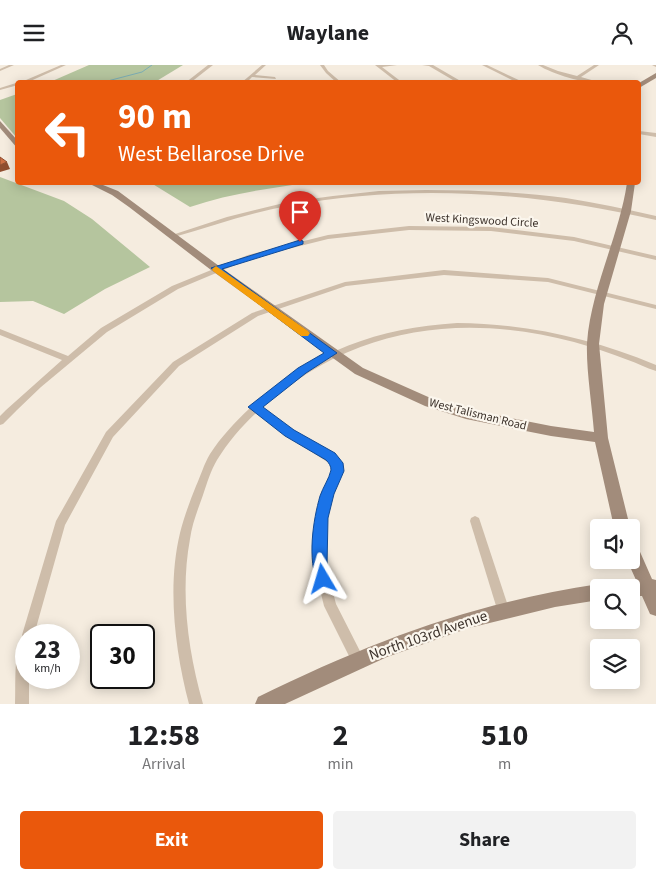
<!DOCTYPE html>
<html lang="en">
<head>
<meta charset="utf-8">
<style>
	:root { --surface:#fff; --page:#f2f2f2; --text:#202124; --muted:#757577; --accent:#ea580c }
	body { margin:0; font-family:"Source Sans 3",sans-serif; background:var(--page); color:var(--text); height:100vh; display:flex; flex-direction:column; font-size:19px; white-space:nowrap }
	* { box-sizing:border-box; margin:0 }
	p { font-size:16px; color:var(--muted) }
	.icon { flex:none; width:28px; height:28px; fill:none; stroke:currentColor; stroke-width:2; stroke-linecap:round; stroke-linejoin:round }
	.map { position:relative; height:639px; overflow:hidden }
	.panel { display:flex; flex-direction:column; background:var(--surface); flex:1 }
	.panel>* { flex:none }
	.banner { position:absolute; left:15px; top:15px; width:626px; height:105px; border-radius:5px; box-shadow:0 2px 12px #0003; background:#ea580c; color:#fff; overflow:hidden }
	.tools { position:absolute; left:590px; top:454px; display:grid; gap:10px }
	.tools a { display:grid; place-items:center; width:50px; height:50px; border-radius:5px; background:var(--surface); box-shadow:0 2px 12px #0003; font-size:25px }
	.speed { position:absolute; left:15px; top:559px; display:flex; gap:10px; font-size:25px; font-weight:700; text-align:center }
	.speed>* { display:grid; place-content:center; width:65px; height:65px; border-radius:50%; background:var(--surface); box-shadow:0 2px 12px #0003; line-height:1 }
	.speed small { font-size:12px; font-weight:400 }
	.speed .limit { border:2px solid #111; border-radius:8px; background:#fff; color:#111 }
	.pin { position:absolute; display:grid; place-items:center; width:42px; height:42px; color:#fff; margin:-51px -21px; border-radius:50% 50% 50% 0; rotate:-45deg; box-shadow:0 0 5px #0007 }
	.pin .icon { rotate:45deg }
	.me { position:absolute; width:55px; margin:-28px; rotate:353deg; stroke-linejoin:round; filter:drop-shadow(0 0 4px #0008) }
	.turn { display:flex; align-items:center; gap:18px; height:105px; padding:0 20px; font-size:22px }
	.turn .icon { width:65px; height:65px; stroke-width:2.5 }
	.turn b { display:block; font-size:35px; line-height:42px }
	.eta { display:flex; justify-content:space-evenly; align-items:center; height:85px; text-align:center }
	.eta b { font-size:30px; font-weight:700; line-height:35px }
	.cta { display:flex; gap:10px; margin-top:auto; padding:10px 20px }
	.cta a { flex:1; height:58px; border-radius:5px; background:var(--accent); color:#fff; font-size:20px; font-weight:700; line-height:58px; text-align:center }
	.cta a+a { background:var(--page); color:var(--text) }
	header { display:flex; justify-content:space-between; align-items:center; height:65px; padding:0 20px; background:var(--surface); font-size:22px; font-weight:700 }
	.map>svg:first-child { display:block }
	.green { fill:#b5c59e }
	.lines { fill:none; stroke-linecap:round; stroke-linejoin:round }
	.stream { stroke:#7cadb4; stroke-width:1 }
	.street { fill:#cebdaa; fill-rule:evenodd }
	.secondary { fill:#a28c7b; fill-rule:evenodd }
	.shaded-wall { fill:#904e30 }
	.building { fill:#cd7045; stroke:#904e30 }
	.route { fill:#1a73e8; stroke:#114b97 }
	.slow { fill:#f59e0b }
	.labels { text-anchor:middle; stroke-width:4.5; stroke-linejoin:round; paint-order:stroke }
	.street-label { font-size:12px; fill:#3b312a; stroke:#fbf6ed }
	.near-street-label { font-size:15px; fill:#3b312a; stroke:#fbf6ed }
</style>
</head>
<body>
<header><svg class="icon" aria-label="menu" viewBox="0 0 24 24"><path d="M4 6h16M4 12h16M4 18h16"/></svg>Waylane<svg class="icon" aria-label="person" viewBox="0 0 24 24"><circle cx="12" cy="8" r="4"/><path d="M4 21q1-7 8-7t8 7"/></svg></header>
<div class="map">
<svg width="656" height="639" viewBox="0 0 656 639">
	<rect width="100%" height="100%" fill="#f5ecdf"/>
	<g class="green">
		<polygon points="89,0 183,0 155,17 50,17"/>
		<polygon points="17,29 18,29 17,73 0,53 0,35"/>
		<polygon points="0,112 64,136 92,154 150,202 105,224 64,249 33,236 0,237"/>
		<path d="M 151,118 L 305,118 C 266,124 227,129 190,142 Z"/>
	</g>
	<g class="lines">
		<polyline class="stream" points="100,18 142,7 152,0"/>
		<g class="street">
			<polygon points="9,0 14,0 0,6 0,4"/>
			<polygon points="61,0 66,0 26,18 19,18"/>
			<polygon points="208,0 213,0 190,18 185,18"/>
			<polygon points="262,0 266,0 255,10 275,12 276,14 252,12 246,18 241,18"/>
			<polygon points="320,0 324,0 328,6 342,18 337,18 326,8"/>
			<polygon points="375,0 397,0 382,2 403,18 398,18"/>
			<polygon points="422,0 433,0 464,18 458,18 429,1"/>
			<polygon points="482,0 487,0 525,18 518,18"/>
			<path d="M 538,0 L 543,0 L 558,6 L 577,11 L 594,0 L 599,0 L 581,12 L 602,18 C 583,18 554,10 538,0 Z"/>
			<polygon points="652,0 656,0 656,2"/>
			<polygon points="16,18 18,20 0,25 0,23"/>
			<polygon points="639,66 656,68 656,72 639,69"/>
			<path d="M 426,125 C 473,125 520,127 566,133 C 597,138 626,144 656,151 L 656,155 C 536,127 410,118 287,141 C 249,148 212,161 174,172 L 170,172 L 169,171 L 227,152 L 288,137 L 333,131 L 379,126 Z"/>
			<polygon points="409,161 491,162 574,172 656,191 656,195 574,176 491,166 409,165 328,174 252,193 178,224 107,267 41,322 17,345 3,359 0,360 0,351 6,345 62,295 0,270 0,264 68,291 101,263 172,221 248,190 328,170"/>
			<path d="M 444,205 L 548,213 L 656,240 L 656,244 L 548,217 L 444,210 L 346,221 L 258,251 L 179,301 L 113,372 L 65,460 L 34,570 L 26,570 L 26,612 L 29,612 L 29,639 L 15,639 C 16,623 13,585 23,573 L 22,570 L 56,456 L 106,367 L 173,297 L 252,248 L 345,217 Z"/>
			<path d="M 457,258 C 528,259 590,273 656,300 L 656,306 C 646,303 637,298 628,295 C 610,288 592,282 574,277 C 460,247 351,262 262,343 L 293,365 L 333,389 L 342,398 L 342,406 L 332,429 L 326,453 L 326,500 L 336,539 L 364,594 L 363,599 L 358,600 L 353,599 L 324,541 L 314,500 L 316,453 L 322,429 L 332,406 L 332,400 L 287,371 L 256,348 C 241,362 228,377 217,395 C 211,405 207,418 203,430 C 198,444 192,459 190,474 C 180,528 188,586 203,639 L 189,639 C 175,586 167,522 180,468 C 184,452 190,436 196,421 C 201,410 204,399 210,389 C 221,372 235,357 250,343 L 251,340 L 254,339 C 314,286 378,263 457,258 Z"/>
			<polygon points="475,451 479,453 480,456 509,544 507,548 503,550 499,548 497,544 470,456 471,453"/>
		</g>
		<g class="secondary">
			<polygon points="656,8 656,13 639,23 639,18"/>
			<polygon points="0,56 18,76 18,84 0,63"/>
			<path d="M 88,118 L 98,118 L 118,126 L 219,201 L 363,303 L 435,335 L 466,344 L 551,361 L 594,367 C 592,340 586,304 587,278 C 591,223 619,172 627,118 L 635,118 L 631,146 L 604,239 L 599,279 L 608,373 L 630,462 L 614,462 L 595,377 L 551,371 L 466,354 L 425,341 L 355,309 L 211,205 L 129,142 L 112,130 Z"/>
			<polygon points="631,478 637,480 652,514 656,515 656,551 650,549 642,531 631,531 631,522 623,522 625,517 636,515 627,495 631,495"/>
			<path d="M 599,519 L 606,522 L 599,522 L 599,535 L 555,542 L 469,563 L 387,592 L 285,639 L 255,639 L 258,632 C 372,576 473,538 599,519 Z"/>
		</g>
	</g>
	<polygon class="shaded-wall" points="7,97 10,104 0,107 0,100"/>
	<polygon class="building" points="0,92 7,97 0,100"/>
	<path class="route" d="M 300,175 L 303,176 L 303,179 L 222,204 L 337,288 L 306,308 L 263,342 L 294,365 L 335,388 L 343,398 L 344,406 L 334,429 L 328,453 L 327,500 L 331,514 L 328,519 L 323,521 L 318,519 C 307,495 313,455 320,431 C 323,422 329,414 331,405 C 331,401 329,398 326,395 L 285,371 L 248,342 L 298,303 L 324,288 L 211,203 Z"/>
	<polygon class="slow" points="216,201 308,266 310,268 308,271 301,271 213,206 212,204"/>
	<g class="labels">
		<g class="street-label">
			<text transform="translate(482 155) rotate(3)" y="4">West Kingswood Circle</text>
			<text transform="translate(478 349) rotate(14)" y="4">West Talisman Road</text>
		</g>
		<g class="near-street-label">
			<text transform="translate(428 570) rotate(-19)" y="5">North 103rd Avenue</text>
		</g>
	</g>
</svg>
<div class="tools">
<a><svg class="icon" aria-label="sound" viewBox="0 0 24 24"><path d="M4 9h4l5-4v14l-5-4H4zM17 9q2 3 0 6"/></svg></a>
<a><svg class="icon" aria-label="search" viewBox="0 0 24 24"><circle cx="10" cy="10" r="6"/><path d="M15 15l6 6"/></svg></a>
<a><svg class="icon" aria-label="layers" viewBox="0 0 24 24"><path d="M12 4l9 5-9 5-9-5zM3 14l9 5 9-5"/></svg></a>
</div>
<div class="speed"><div>23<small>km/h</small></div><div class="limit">30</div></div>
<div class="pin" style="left:300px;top:177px;background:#d93025"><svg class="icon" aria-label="arrive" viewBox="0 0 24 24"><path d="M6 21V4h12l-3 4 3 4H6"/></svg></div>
<svg class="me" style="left:323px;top:514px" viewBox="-20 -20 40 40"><path d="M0-17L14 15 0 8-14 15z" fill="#1a73e8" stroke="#fff" stroke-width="4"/></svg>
<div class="banner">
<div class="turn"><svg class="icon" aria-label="left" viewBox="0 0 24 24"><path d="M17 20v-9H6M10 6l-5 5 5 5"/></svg><div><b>90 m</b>West Bellarose Drive</div></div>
</div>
</div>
<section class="panel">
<div class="eta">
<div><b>12:58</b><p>Arrival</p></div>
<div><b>2</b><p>min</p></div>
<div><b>510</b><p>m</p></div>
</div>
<div class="cta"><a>Exit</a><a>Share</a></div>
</section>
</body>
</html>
